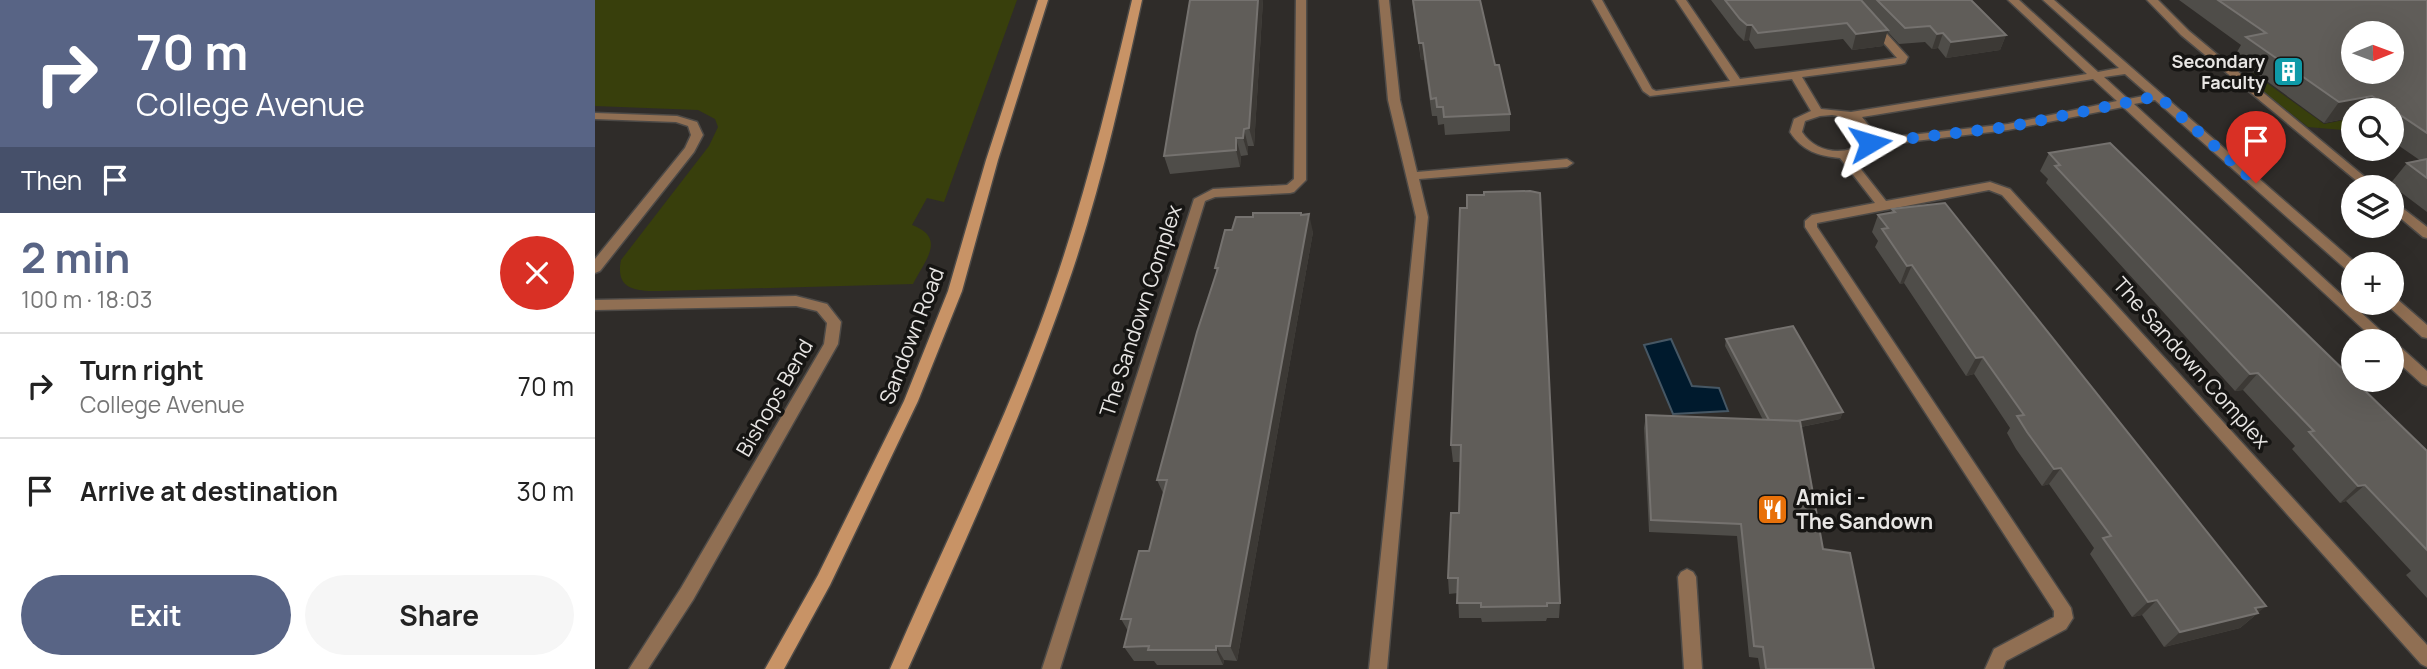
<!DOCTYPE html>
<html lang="en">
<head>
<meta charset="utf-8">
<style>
	:root { --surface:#fff; --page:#f6f6f6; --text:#222; --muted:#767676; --line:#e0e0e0; --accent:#586485 }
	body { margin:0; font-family:Manrope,sans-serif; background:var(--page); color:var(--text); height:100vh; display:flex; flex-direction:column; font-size:26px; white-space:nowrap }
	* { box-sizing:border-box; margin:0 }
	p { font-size:23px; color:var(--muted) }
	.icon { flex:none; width:38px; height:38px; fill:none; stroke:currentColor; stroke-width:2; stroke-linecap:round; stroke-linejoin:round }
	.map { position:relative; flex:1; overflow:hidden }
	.drawer { display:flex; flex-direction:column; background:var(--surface); width:595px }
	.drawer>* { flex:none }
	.top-card { background:#586485; color:#fff; overflow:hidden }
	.needle { width:46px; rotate:89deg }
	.buttons { position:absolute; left:1746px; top:21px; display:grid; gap:14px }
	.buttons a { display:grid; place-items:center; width:63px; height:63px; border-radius:50%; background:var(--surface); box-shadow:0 7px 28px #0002; font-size:35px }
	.pin { position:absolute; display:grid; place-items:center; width:60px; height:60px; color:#fff; margin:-72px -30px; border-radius:50% 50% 50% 0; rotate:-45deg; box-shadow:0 0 7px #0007 }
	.pin .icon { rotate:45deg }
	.me { position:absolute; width:77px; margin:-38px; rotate:83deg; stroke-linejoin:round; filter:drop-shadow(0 0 5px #0008) }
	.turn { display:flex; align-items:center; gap:24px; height:147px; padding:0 21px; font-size:32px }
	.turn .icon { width:91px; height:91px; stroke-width:2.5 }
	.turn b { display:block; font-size:49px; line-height:60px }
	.then { display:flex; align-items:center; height:66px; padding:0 21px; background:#0003; gap:14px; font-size:26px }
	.round { display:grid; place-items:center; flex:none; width:74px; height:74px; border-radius:37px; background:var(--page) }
	.head { display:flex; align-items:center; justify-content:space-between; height:119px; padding:0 21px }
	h1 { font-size:42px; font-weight:700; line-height:52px; color:var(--accent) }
	.button { display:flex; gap:14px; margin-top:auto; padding:14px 21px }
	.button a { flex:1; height:80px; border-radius:42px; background:var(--accent); color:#fff; font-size:28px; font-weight:700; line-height:80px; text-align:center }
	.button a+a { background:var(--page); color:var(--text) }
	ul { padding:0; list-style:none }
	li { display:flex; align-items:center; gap:21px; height:105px; padding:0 21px; border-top:2px solid var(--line) }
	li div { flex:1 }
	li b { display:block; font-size:26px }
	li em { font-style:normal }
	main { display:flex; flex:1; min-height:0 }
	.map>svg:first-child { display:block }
	.green { fill:#383f0c }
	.water { fill:#001a2d; stroke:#465764; stroke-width:2 }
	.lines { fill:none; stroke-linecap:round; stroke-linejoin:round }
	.lane-casing { stroke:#4d4a47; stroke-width:3 }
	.street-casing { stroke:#4d4a47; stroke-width:3 }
	.secondary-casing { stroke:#4d4a47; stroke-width:3 }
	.lane { fill:#906f53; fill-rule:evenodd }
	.street { fill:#906f53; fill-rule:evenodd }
	.secondary { fill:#c89366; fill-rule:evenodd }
	.wall { fill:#4f4d49 }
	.shaded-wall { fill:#3c3935 }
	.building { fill:#605d59; stroke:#75726f; stroke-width:2; fill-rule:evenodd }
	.route { stroke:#1a73e8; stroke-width:12; stroke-dasharray:0 21.6 }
	.labels { text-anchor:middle; stroke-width:7; stroke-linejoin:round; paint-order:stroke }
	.far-poi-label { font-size:18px; font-weight:bold; fill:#e8e6e4; stroke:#161513; text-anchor:end }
	.street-label { font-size:21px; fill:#e8e6e4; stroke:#161513 }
	.poi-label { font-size:21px; font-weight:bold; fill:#e8e6e4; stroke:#161513; text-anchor:start }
</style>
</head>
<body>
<main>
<section class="drawer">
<div class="top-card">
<div class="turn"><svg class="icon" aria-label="right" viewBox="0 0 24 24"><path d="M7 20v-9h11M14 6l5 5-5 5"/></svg><div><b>70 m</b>College Avenue</div></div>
<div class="then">Then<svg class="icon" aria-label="arrive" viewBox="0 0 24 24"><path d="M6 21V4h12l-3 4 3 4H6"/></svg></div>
</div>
<div class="head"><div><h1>2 min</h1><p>100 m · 18:03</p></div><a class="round" style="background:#d93025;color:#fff"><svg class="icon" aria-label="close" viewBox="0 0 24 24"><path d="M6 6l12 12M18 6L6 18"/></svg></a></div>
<ul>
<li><svg class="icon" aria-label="right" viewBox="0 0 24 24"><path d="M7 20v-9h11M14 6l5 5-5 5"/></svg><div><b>Turn right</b><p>College Avenue</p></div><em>70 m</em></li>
<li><svg class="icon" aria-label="arrive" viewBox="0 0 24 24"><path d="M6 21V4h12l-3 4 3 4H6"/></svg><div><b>Arrive at destination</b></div><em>30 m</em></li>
</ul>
<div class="button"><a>Exit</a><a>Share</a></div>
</section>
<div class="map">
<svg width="1832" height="669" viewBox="0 0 1832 669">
	<rect width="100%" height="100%" fill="#2f2c29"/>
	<g class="green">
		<path d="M 0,0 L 422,0 L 349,202 L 332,198 L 317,225 C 352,238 330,260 318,284 L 65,291 C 41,291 20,290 26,260 L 114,146 L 123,127 L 120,119 L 103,110 L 0,106 Z"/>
		<polygon points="1658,73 1729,124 1759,118 1759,131 1713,127 1649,76"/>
	</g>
	<polygon class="water" points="1076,339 1097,386 1124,388 1133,411 1078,414 1049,345"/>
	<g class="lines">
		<defs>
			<g id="lane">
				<polygon points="1552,0 1563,0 1594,31 1782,187 1769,187 1586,35"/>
				<polygon points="1797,200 1832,227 1832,238 1828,237 1797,211"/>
			</g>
			<g id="street">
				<polygon points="701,0 711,0 711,180 699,192 695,193 620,197 610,201 465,669 447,669 599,199 618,189 692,185 699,179"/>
				<polygon points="784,0 794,0 805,100 822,172 972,159 978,163 972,167 824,179 833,217 792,669 774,669 821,217 793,100"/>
				<path d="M 997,0 L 1007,0 L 1057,89 L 1061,91 L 1135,81 L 1081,0 L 1091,0 L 1145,79 L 1302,58 L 1251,0 L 1261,0 L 1313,57 L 1310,63 L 1306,64 L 1207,77 L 1226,109 L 1256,112 L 1492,74 L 1413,0 L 1424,0 L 1503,72 L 1524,68 L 1448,0 L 1459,0 L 1762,264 L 1759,264 L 1759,274 L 1754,272 L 1560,100 L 1539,104 L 1797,341 L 1781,341 L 1528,107 L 1413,130 L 1278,146 L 1265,157 L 1257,158 L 1291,201 L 1395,182 L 1415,189 L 1832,645 L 1832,667 L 1826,664 L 1407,195 L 1394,190 L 1222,223 L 1222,227 L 1476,608 L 1478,618 L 1471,629 L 1411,661 L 1408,669 L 1390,669 L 1399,649 L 1459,617 L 1459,611 L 1210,227 L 1210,221 L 1217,215 L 1280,203 L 1245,158 C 1224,156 1207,151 1195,132 L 1199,119 L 1216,111 L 1197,79 L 1055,96 L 1048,91 ZM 1530,74 L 1554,95 L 1533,99 L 1509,77 ZM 1498,79 L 1522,101 L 1413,124 L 1280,139 L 1279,132 L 1267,117 ZM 1237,115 C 1254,118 1266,124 1269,142 C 1250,157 1221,153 1207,132 L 1210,121 L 1225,116 Z"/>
				<polygon points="0,113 82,116 102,122 108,135 99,152 5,271 0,273 0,259 90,148 96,135 93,126 81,122 0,119"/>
				<polygon points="201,296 232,304 246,322 243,344 98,600 53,669 34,669 86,588 229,344 232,323 222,311 201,306 0,310 0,300"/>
				<polygon points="1797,297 1802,299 1832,325 1832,338 1827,337 1792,305 1791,303 1797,303"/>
				<polygon points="1797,343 1802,344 1832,371 1832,386 1827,384 1797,357"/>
				<polygon points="1092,569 1098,572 1101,577 1107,669 1089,669 1083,577 1086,572"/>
			</g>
			<g id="secondary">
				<polygon points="443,0 453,0 403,160 367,291 323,401 235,585 189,669 170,669 223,575 309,401 353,291 391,160"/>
				<path d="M 537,0 L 547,0 C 527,92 507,183 477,272 C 431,408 372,538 313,669 L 295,669 C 344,555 400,444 444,327 C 484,220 511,111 537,0 Z"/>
			</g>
		</defs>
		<use href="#lane" class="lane-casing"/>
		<use href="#street" class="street-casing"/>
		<use href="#secondary" class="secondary-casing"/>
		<use href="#lane" class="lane"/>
		<use href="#street" class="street"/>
		<use href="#secondary" class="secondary"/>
	</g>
	<g class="wall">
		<polygon points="668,0 659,146 653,146 653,155 646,156 645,167 575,174 569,156"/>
		<polygon points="817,0 885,0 900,65 915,114 915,131 850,135 849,124 843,125 842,116 837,116 829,60 826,60"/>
		<polygon points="1116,0 1376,0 1411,35 1405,50 1351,58 1343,48 1337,49 1330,42 1304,44 1292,31 1288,46 1257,50 1248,39 1160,49 1154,40 1149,41 1142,34"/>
		<polygon points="1584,0 1832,0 1832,212 1795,184 1812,163 1826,161 1797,141 1797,110 1759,110 1759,117 1729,123 1639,57 1646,45"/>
		<polygon points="1454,153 1832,451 1832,598 1811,575 1816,571 1751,501 1745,503 1697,449 1700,446 1648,390 1640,391 1451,183 1453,179 1445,171"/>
		<polygon points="865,208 965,603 964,618 952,618 951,621 887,622 886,618 864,618 863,593 854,594 853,578 864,513 865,462 858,462 856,445"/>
		<polygon points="1297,209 1663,613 1645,628 1569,647 1547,615 1537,617 1495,554 1499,548 1454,484 1447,486 1421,449 1412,433 1415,428 1379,374 1371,376 1309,283 1305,284 1280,247 1283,241 1277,232 1283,215 1296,213"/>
		<polygon points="706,215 718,232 642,661 629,660 628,665 562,665 559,661 539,661 529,647 533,631 526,619 554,551 568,493 562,480 622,272 620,268"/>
		<polygon points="1131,339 1248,412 1245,419 1206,427 1228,549 1279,669 1165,669 1163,658 1154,657 1142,536 1054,532 1049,428 1051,415 1168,420 1130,346"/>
	</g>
	<g class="shaded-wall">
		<polygon points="663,0 668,0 659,146 654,128"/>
		<polygon points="1152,25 1157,25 1154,40 1149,41"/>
		<polygon points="1293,30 1288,46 1257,50 1261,34"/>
		<polygon points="1348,33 1343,48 1337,49 1342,34"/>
		<polygon points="1411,35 1405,50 1351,58 1356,42"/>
		<polygon points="824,43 828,43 829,60 826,60"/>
		<polygon points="1777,96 1766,110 1759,110 1759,117 1729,123 1744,102"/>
		<polygon points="649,129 653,146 653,155 648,138"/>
		<polygon points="641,138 646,156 645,167 641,150"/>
		<polygon points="714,214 718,232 642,661 635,646"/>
		<polygon points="1317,265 1309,283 1305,284 1312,266"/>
		<polygon points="1388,357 1379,374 1371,376 1381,358"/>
		<polygon points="1663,373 1648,390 1640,391 1655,374"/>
		<polygon points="1248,412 1245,419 1175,433 1177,426"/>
		<polygon points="1466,468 1454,484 1447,486 1459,469"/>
		<polygon points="1770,485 1751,501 1745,503 1763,486"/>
		<polygon points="1562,600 1547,615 1537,617 1553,602"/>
		<polygon points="1671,606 1645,628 1569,647 1585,632"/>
		<polygon points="621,646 629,660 628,665 621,650"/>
	</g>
	<g class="building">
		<polygon points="595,0 663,0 654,128 649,129 648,138 641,138 641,150 569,156"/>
		<polygon points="818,0 885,0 900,65 904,65 915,114 849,117 848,107 842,107 841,98 836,99 828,43 824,43"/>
		<polygon points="1130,0 1266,0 1293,30 1261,34 1252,23 1163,33 1157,25 1152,25 1145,19"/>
		<polygon points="1282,0 1376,0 1411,35 1356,42 1348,33 1342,34 1335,26 1310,28"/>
		<path d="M 1623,0 L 1832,0 L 1832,133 L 1777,96 L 1744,102 L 1651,37 L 1671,33 ZM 1759,33 L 1797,33 L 1797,72 L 1759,72 Z"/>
		<polygon points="1515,143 1832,451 1832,550 1770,485 1763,486 1714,432 1719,431 1663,373 1655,374 1460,166 1465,165 1454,153"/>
		<polygon points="1832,159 1832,178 1812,163"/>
		<polygon points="935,191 945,193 965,603 952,603 952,606 886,607 886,603 862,603 863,578 853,578 856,513 864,513 866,445 856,445 865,208 872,208 872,195 889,195 889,192"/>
		<polygon points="1350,203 1671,606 1660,608 1663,613 1585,632 1562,600 1553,602 1508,538 1516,536 1466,468 1459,469 1432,432 1422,416 1429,415 1388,357 1381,358 1317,265 1312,266 1287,229 1293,228 1283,215 1300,212 1297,209"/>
		<polygon points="658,213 706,213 706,215 714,214 635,646 621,646 621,650 553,650 554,646 529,647 536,619 526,619 544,551 554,551 572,480 562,480 602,332 623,268 620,268 630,230 637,230 641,217 658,217"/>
		<polygon points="1198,326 1248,412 1202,421 1174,420 1131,339"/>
		<polygon points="1051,415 1205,421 1228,549 1255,553 1279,669 1171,669 1168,647 1159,646 1146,524 1056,520"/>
	</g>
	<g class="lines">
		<polyline class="route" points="1275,143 1413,127 1563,96 1661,183"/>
	</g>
	<defs>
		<symbol id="building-square" viewBox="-11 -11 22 22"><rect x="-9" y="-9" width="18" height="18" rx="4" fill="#0f9aa8" stroke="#161513"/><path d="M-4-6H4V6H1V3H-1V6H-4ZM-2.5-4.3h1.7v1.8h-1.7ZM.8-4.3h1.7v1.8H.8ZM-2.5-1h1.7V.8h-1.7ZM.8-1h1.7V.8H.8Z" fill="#fff"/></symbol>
		<symbol id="restaurant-square" viewBox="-11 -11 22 22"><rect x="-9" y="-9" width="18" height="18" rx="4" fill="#e8710a" stroke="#161513"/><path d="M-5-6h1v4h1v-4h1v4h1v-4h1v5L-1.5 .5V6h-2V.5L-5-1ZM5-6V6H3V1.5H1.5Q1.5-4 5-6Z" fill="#fff"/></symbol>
	</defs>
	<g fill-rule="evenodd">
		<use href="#building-square" x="1676" y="54" width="35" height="35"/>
		<use href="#restaurant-square" x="1160" y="492" width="35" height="35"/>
	</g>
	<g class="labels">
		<g class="far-poi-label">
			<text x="1670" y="68">Secondary<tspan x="1670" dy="21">Faculty</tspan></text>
		</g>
		<g class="street-label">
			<text transform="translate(546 311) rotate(-72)" y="7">The Sandown Complex</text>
			<text transform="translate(317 336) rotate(-69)" y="7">Sandown Road</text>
			<text transform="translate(1596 363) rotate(48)" y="7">The Sandown Complex</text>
			<text transform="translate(180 398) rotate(-60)" y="7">Bishops Bend</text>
		</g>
		<g class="poi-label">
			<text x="1201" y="505">Amici -<tspan x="1201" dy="24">The Sandown</tspan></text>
		</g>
	</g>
</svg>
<div class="buttons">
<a><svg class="needle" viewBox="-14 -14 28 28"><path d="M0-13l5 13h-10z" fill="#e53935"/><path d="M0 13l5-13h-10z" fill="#767676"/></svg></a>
<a><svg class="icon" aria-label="search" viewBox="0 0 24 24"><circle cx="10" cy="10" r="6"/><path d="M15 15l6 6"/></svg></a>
<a><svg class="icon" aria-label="layers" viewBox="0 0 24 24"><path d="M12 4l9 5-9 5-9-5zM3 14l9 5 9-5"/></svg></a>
<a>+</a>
<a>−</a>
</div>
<div class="pin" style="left:1661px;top:183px;background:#d93025"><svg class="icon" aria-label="arrive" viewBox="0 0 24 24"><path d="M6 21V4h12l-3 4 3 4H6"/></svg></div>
<svg class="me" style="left:1275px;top:143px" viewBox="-20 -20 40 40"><path d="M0-17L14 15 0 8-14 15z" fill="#1a73e8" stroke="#fff" stroke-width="4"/></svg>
</div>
</main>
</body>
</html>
